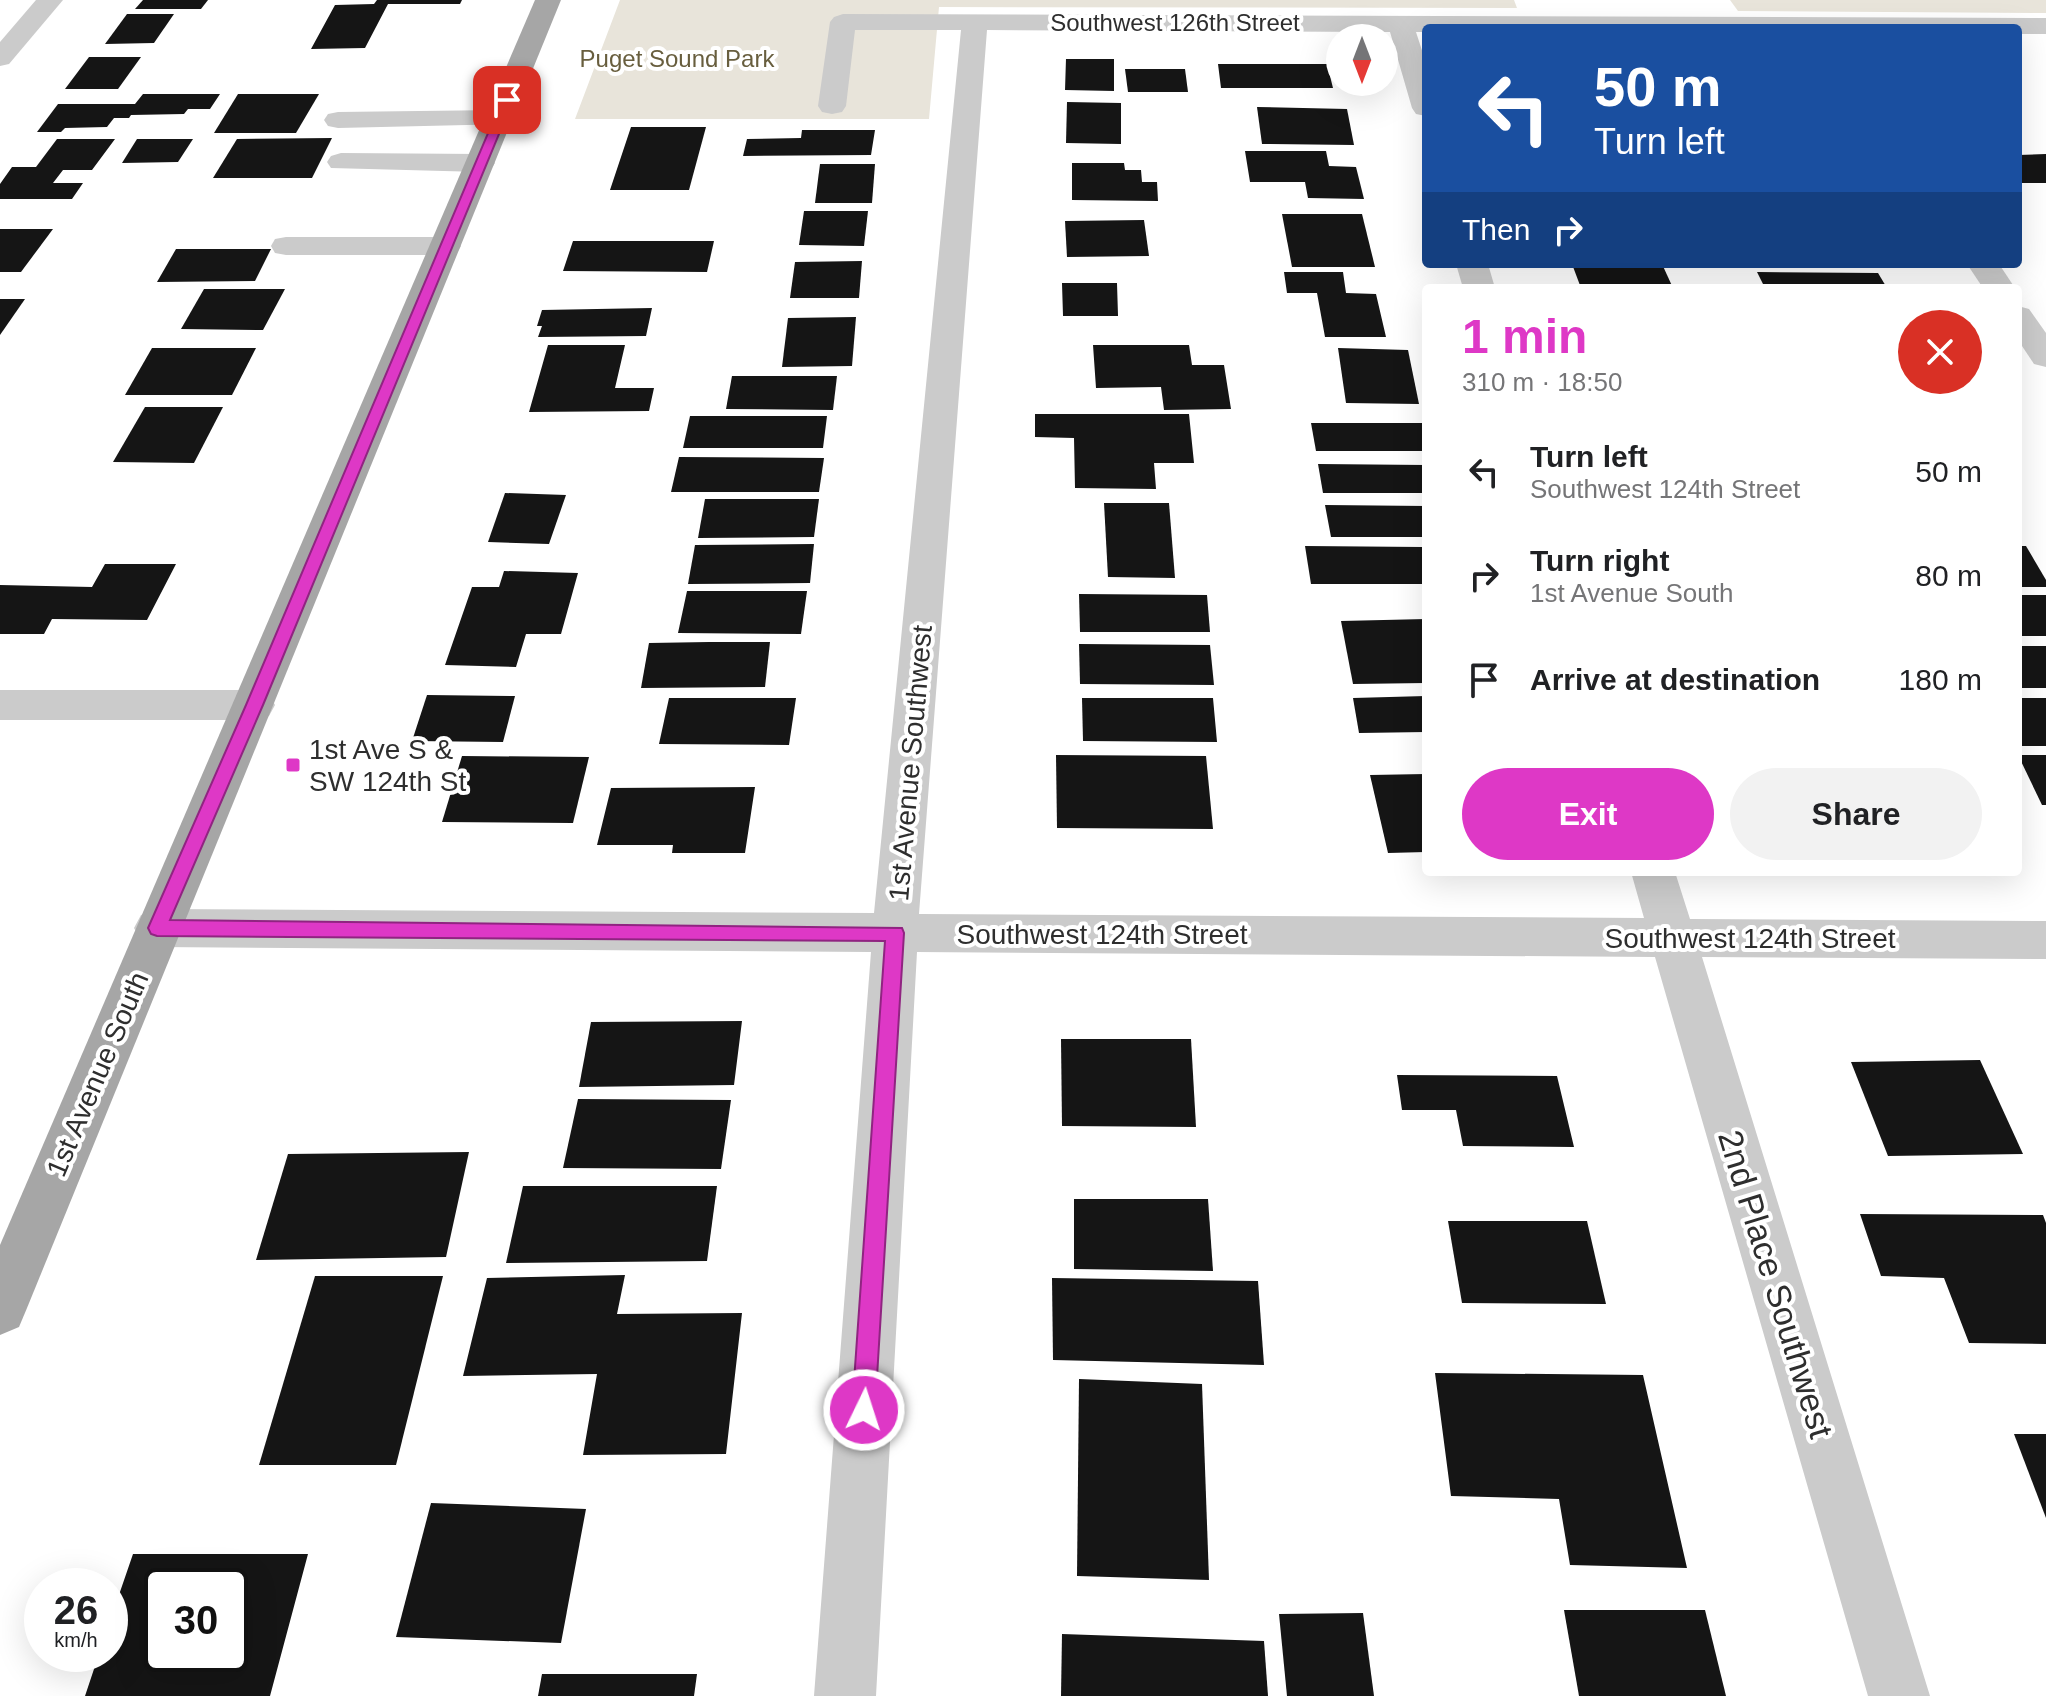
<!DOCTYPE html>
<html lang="en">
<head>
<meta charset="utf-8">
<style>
	:root { --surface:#fff; --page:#f2f2f2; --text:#202124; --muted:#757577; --accent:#de38c6 }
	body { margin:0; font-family:Arial,sans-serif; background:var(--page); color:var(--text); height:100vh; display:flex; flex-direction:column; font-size:30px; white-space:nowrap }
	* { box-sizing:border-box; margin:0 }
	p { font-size:26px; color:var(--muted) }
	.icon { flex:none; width:44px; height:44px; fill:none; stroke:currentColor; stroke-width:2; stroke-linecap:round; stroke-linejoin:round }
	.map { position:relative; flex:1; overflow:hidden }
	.details { position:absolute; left:1422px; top:284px; width:600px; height:592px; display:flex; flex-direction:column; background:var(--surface); border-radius:8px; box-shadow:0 8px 32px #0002 }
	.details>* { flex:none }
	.hud { position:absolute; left:1422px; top:24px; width:600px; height:244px; border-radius:8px; box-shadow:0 8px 32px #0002; background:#1a4fa0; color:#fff; overflow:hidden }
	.needle { width:52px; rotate:180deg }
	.fabs { position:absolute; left:1326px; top:24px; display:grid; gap:16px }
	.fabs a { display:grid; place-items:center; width:72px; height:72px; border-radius:50%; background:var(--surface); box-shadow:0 8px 32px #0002; font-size:40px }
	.speed { position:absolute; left:24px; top:1568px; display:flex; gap:16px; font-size:40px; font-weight:700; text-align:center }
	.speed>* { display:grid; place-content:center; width:104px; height:104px; border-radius:50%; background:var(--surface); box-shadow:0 8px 32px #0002; line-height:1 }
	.speed small { font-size:20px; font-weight:400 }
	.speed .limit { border:4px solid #111; border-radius:12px; background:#fff; color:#111 }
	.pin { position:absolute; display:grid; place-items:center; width:68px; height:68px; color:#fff; margin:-34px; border-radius:16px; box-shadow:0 4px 12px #0006 }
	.me { position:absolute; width:88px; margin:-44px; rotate:4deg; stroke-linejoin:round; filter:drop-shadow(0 0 6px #0008) }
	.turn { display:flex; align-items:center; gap:28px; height:168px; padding:0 40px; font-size:36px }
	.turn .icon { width:104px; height:104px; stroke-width:2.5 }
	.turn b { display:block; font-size:56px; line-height:68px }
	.then { display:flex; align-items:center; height:76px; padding:0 40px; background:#0003; gap:16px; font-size:30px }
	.round { display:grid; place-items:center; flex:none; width:84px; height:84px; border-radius:42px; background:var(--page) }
	.head { display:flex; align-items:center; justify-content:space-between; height:136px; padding:0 40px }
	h1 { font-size:48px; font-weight:700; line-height:60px; color:var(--accent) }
	.button { display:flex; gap:16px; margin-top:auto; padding:16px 40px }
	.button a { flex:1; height:92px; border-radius:48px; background:var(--accent); color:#fff; font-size:32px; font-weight:700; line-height:92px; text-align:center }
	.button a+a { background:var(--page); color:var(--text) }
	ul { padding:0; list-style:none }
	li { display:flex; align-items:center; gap:24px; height:104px; padding:0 40px }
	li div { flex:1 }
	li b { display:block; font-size:30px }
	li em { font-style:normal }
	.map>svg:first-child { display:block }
	.green { fill:#e8e4da }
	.building { fill:#151515; fill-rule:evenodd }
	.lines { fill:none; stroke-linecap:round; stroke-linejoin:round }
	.minor { fill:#cbcbcb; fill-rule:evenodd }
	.major { fill:#a6a6a6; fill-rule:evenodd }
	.route { fill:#de38c6; stroke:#902481; stroke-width:2 }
	.poi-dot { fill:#de38c6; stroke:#fff; stroke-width:3 }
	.labels { text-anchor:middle; stroke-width:8; stroke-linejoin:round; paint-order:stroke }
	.far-street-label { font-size:24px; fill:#2e2e2e; stroke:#fff }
	.far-park-label { font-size:24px; fill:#685e3e; stroke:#fff }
	.poi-label { font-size:28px; fill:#2e2e2e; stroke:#fff; text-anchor:start }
	.street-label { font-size:28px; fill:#2e2e2e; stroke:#fff }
	.near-street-label { font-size:34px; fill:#2e2e2e; stroke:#fff }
</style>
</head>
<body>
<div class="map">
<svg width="2046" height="1696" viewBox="0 0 2046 1696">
	<rect width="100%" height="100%" fill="#fff"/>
	<g class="green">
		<polygon points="620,0 1514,0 1517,8 939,7 929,119 575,119"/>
		<polygon points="1730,0 2046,0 2046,13 1738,11"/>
	</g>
	<g class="building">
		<polygon points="143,0 208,0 201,9 135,9"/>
		<polygon points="377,0 462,0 460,4 388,4 365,48 311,49 335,5 374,4"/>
		<polygon points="127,14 174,14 154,43 105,44"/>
		<polygon points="89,57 141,57 118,89 65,89"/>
		<polygon points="1066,59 1114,59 1114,91 1065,90"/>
		<polygon points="1218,64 1327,64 1333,88 1221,88"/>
		<polygon points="1125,69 1185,69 1188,92 1128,92"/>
		<polygon points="143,94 220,94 210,109 188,109 184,114 131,115 129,118 114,118 107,127 65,128 61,132 37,132 58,104 135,104"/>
		<polygon points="238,94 319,94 296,133 214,133"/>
		<polygon points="1067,102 1121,103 1121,144 1066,143"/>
		<polygon points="1257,107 1347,109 1354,145 1262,144"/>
		<polygon points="631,127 706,127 689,190 610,190"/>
		<polygon points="802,130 875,130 871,155 743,156 747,139 801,138"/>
		<polygon points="332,138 312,178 213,178 237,139"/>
		<polygon points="57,139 115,139 92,170 63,170 53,183 83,183 72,199 0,199 0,184 12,167 36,167"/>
		<polygon points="137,139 193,139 178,162 122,163"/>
		<polygon points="1245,151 1326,151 1329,166 1356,167 1364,199 1308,198 1305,182 1250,182"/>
		<polygon points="2046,154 2046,183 2018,183 2018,155"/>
		<polygon points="1072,163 1124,163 1125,170 1141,170 1142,182 1157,182 1158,201 1072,200"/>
		<polygon points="820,164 875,164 872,203 815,203"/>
		<polygon points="804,211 868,211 864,246 799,245"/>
		<polygon points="1282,214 1362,214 1375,267 1292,267"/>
		<polygon points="1144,220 1149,256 1067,257 1065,221"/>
		<polygon points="0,229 53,229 21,272 0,272"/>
		<polygon points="573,241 714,241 707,272 563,271"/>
		<polygon points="176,249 271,249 255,281 157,282"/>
		<polygon points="862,261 859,298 790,298 795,262"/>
		<polygon points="1572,264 1662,264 1673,288 1581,288"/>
		<polygon points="1284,272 1343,272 1346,293 1376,294 1386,337 1325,337 1317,293 1287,293"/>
		<polygon points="1757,272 1878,273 1887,288 1765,288"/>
		<polygon points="1062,283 1117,283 1118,316 1063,316"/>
		<polygon points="204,289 285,289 263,330 181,329"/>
		<polygon points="0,299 25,299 0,335"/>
		<polygon points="652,308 646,336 538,337 542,326 537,326 542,310"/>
		<polygon points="856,317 852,366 782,367 788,318"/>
		<polygon points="548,345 625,345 615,388 654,388 649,411 529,412"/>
		<polygon points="1093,345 1189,345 1192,365 1224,365 1231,409 1164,410 1161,387 1096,388"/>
		<polygon points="152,348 256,348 232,395 125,395"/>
		<polygon points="1338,348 1408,350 1419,404 1346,403"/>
		<polygon points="732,376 837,376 833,410 726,409"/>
		<polygon points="145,407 223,407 194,463 113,462"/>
		<polygon points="1035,414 1189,414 1194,463 1154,463 1156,489 1075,488 1074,438 1035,437"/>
		<polygon points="690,416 827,416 823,448 683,448"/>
		<polygon points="1311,423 1423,423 1426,451 1316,451"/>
		<polygon points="679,457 824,458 819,492 671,492"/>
		<polygon points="1318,464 1426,465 1426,493 1323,493"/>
		<polygon points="505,493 566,495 549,544 488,542"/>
		<polygon points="705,499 819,499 814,537 698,538"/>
		<polygon points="1104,503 1169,503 1175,578 1108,577"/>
		<polygon points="1325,505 1426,506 1426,537 1331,537"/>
		<polygon points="814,544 810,583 688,584 695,545"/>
		<polygon points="1305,546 1422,547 1426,584 1311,584"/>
		<polygon points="2018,546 2026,546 2046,580 2046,587 2018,587"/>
		<polygon points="105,564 176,564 147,620 52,619 44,634 0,634 0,585 92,587"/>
		<polygon points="504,571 578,573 561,634 526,634 516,667 445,665 472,587 499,587"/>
		<polygon points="687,591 807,591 801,634 678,633"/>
		<polygon points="1079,594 1207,595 1210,632 1080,632"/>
		<rect x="2018" y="595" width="28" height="41"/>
		<polygon points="1426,619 1426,683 1353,684 1341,621"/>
		<polygon points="709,642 770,642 765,687 641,688 649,643"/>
		<polygon points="1079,644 1210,645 1214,685 1080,684"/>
		<rect x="2018" y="646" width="28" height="42"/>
		<polygon points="427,695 515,696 503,742 412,741"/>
		<polygon points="1426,696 1426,732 1359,733 1353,698"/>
		<polygon points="669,698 796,698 789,745 659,744"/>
		<polygon points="1082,698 1213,698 1217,742 1083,741"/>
		<rect x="2018" y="698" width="28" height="48"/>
		<polygon points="1056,755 1206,756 1213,829 1057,828"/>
		<polygon points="2018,755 2046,755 2046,805 2042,805"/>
		<polygon points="462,756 589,757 573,823 442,822"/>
		<polygon points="1426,774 1426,852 1388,853 1370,775"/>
		<polygon points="755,787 745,853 672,853 673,845 597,845 611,788"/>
		<polygon points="742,1021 734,1085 579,1087 591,1022"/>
		<polygon points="1061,1039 1191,1039 1196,1127 1062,1126"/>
		<polygon points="1980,1060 2023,1154 1888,1156 1851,1062"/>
		<polygon points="1397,1075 1557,1076 1574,1147 1463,1146 1456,1110 1402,1110"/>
		<polygon points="578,1099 731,1100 721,1169 563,1168"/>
		<polygon points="469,1152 446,1257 256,1260 288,1154"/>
		<polygon points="523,1186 717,1186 707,1261 506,1263"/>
		<polygon points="1074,1199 1208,1199 1213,1271 1074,1269"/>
		<polygon points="1860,1214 2043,1215 2046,1223 2046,1344 1969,1343 1944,1278 1881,1276"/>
		<polygon points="1448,1221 1587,1221 1606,1304 1462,1303"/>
		<polygon points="625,1275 617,1314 742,1313 726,1454 583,1455 597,1374 463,1376 487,1278"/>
		<polygon points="315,1276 443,1276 396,1465 259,1465"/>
		<polygon points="1052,1278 1258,1281 1264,1365 1053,1360"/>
		<polygon points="1435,1373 1643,1375 1687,1568 1570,1565 1559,1499 1451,1496"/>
		<polygon points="1079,1379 1202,1384 1209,1580 1077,1576"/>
		<polygon points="2014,1434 2046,1434 2046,1518"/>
		<polygon points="431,1503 586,1509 561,1643 396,1637"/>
		<path d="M 133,1554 L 308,1554 L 270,1696 L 85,1696 L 99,1654 L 110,1654 L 110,1621 ZM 162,1586 L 230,1586 L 230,1654 L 162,1654 Z"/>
		<polygon points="1564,1610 1705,1610 1726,1696 1579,1696"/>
		<polygon points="1363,1613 1374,1696 1287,1696 1279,1614"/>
		<polygon points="1062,1634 1264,1641 1268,1696 1061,1696"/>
		<polygon points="542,1674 697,1674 694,1696 538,1696"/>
	</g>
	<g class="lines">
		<g class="minor">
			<polygon points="36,0 63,0 9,64 0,66 0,42"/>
			<polygon points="843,14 2046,18 2046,34 2018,34 2018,28 1426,28 1426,32 1416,32 1426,63 1426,116 1416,114 1412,108 1390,32 987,30 919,914 1644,918 1631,872 1675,872 1690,919 2046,921 2046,959 1702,957 1930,1696 1868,1696 1655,957 917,952 876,1696 814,1696 871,952 157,947 141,941 134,928 141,915 157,909 874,913 961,30 855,30 846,106 842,112 832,114 822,112 818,106 830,22 834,17"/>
			<polygon points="500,110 510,112 514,118 510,124 338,128 328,126 324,120 328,114 338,112"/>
			<polygon points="341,153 481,154 491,157 495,163 491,169 481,172 331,168 327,162 331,156"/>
			<polygon points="286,237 446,237 457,239 461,246 457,253 446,255 286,255 275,253 271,246 275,239"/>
			<polygon points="1456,264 1488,264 1495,288 1463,288"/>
			<polygon points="1967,264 1999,264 2015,288 1983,288"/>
			<polygon points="2018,306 2029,309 2046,333 2046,367 2034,364 2018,340"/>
			<polygon points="0,690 255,690 269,694 275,705 269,716 255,720 0,720"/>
		</g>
		<polygon class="major" points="535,0 561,0 27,1308 19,1327 0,1335 0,1245"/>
	</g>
	<polygon class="route" points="507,96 513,100 263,705 170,920 902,928 904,933 875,1410 872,1418 864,1422 855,1418 852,1410 885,941 157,936 151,934 148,928 246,705 502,100"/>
	<rect class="poi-dot" x="285" y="757" width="16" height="16" rx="4"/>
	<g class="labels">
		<g class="far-street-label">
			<text x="1175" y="31">Southwest 126th Street</text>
		</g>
		<g class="far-park-label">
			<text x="677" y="67">Puget Sound Park</text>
		</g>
		<g class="poi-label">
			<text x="309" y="759">1st Ave S &amp;<tspan x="309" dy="32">SW 124th St</tspan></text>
		</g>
		<g class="street-label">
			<text transform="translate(910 763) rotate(-85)" y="10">1st Avenue Southwest</text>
			<text x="1102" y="944">Southwest 124th Street</text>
			<text x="1750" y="948">Southwest 124th Street</text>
			<text transform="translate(97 1074) rotate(-67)" y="10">1st Avenue South</text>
		</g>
		<g class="near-street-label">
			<text transform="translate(1776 1284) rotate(73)" y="12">2nd Place Southwest</text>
		</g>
	</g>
</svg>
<div class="fabs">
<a><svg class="needle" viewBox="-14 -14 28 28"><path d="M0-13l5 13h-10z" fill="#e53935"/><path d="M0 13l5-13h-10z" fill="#757577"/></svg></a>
</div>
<div class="speed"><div>26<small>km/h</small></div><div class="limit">30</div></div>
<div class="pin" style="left:507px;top:100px;background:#d93025"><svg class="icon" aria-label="arrive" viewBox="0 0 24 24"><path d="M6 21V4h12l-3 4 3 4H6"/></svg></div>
<svg class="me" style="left:864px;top:1410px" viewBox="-20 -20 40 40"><circle r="17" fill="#de38c6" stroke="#fff" stroke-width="3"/><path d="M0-11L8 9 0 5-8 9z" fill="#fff"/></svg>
<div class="hud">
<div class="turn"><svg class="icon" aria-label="left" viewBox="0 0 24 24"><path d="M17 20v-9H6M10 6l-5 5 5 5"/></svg><div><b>50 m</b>Turn left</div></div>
<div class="then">Then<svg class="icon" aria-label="right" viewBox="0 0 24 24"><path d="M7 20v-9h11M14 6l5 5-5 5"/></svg></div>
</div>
<section class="details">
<div class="head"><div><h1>1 min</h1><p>310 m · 18:50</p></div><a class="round" style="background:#d93025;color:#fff"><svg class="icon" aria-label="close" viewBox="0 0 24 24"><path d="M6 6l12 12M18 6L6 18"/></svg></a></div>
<ul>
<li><svg class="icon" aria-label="left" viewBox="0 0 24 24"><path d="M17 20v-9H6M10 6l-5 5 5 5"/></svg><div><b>Turn left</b><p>Southwest 124th Street</p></div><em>50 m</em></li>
<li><svg class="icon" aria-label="right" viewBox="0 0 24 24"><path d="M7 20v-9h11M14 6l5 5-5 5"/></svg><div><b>Turn right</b><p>1st Avenue South</p></div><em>80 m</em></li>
<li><svg class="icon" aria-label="arrive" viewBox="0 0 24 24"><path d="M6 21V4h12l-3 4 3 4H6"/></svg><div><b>Arrive at destination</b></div><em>180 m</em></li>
</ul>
<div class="button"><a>Exit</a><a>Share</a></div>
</section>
</div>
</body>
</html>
